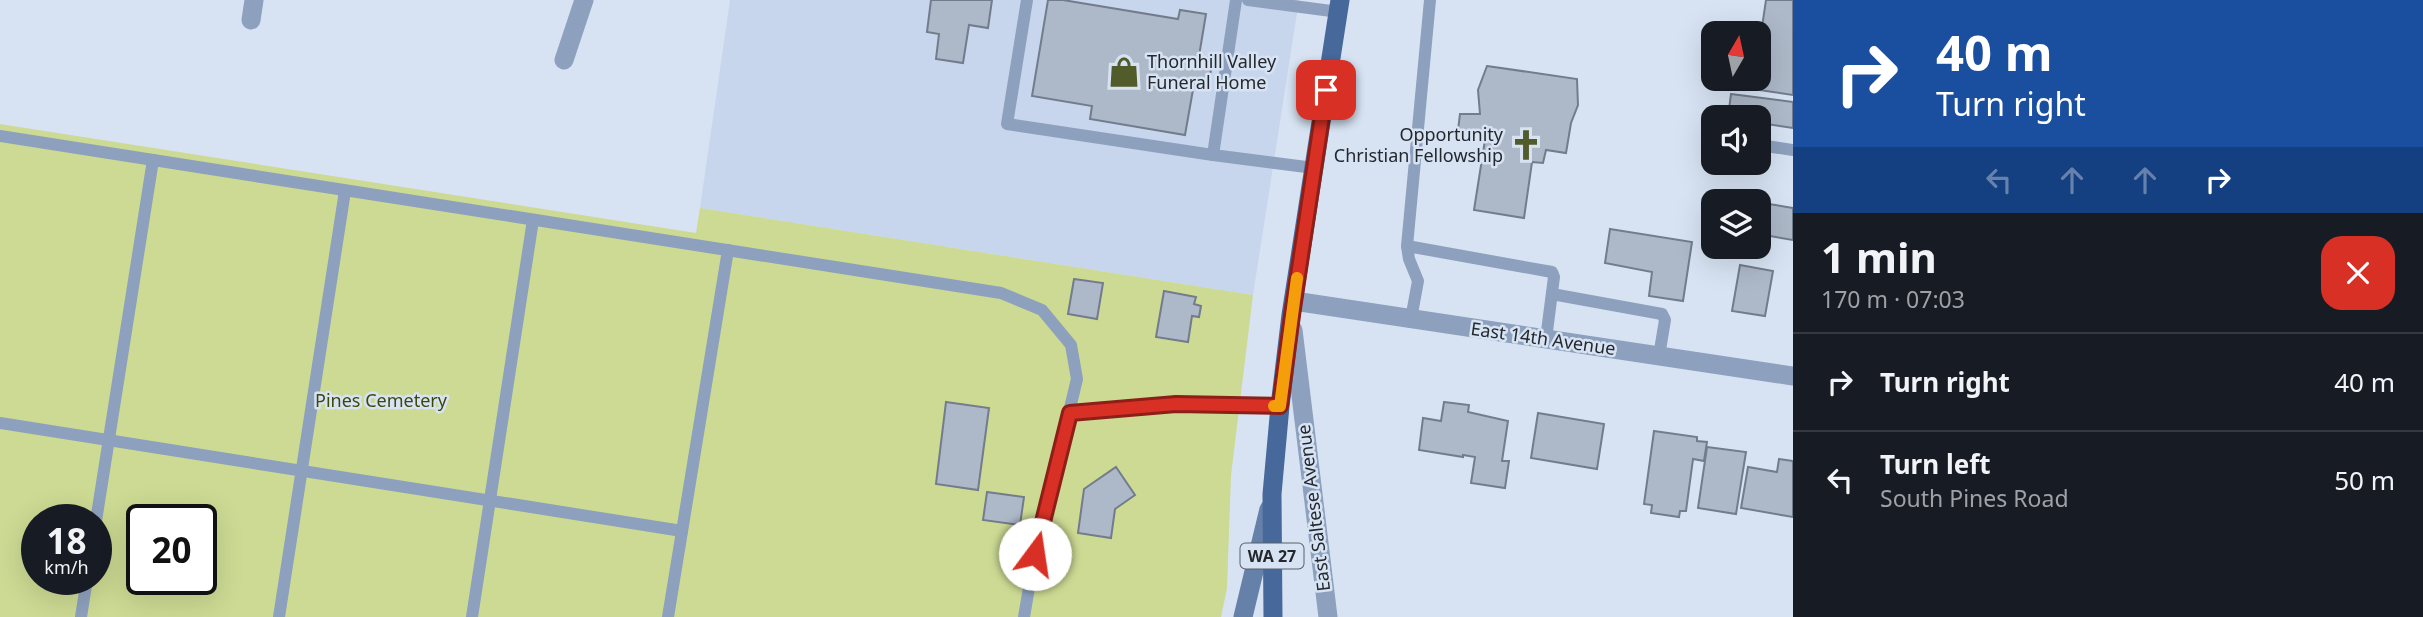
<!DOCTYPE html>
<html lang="en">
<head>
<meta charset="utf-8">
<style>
	:root { --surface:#171b24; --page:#242831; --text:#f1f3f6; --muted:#9ea1a6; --line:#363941 }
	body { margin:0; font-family:"Noto Sans",sans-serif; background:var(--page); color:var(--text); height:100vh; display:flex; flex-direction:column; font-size:26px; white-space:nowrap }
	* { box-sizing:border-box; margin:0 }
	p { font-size:23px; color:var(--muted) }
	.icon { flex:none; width:38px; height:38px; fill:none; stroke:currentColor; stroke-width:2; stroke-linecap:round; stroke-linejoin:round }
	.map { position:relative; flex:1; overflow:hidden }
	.side { display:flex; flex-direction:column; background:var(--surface); width:630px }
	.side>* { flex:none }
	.banner { background:#1a4fa0; color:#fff; overflow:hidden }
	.needle { width:46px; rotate:9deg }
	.buttons { position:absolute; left:1701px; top:21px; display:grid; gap:14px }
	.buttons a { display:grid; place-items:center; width:70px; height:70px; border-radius:14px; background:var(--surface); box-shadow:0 7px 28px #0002; font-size:35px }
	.speed { position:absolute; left:21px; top:504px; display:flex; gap:14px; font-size:35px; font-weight:700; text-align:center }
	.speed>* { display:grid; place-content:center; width:91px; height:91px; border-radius:50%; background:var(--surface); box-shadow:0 7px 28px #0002; line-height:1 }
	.speed small { font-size:18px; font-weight:400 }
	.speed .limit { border:4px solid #111; border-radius:10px; background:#fff; color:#111 }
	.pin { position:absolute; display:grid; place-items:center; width:60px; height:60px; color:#fff; margin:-30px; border-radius:14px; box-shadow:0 4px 10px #0006 }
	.me { position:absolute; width:77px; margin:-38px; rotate:14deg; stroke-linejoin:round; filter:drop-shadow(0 0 5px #0008) }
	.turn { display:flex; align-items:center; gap:24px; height:147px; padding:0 28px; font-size:32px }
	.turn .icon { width:91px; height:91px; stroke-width:2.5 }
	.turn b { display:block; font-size:49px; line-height:60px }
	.lanes { display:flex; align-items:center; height:66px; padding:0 28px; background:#0003; justify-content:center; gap:35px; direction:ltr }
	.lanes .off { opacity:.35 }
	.round { display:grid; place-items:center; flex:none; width:74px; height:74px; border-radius:21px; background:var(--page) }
	.head { display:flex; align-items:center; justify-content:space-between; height:119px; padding:0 28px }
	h1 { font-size:42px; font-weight:700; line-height:52px }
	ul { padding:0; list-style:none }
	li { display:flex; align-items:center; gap:21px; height:98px; padding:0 28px; border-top:2px solid var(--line) }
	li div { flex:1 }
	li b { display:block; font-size:26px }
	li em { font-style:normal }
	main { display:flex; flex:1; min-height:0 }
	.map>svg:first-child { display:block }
	.built { fill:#c7d6ed }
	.green { fill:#ccda93; fill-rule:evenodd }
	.building { fill:#adb8c8; stroke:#727c8c; stroke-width:2 }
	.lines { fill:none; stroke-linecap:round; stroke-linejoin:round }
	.service { stroke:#8da0bd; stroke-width:12 }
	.minor { stroke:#8da0bd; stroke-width:19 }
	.tertiary { stroke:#8da0bd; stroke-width:19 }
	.secondary { stroke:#6580a9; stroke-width:19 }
	.primary { stroke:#47689b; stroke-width:19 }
	.route-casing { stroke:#8d1f18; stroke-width:18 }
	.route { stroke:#d93025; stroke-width:12 }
	.slow { stroke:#f59e0b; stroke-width:12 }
	.labels { text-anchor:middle; stroke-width:5; stroke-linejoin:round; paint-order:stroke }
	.shield { fill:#d7e3f3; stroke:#596069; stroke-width:2 }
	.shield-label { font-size:16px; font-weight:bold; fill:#23282e }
	.poi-label { font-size:18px; fill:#23282e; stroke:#d7e3f3; text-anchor:start }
	.street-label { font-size:18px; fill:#23282e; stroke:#d7e3f3 }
	.park-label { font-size:18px; fill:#3e470a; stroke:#d7e3f3 }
</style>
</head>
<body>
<main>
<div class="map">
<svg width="1793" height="617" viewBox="0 0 1793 617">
	<rect width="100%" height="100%" fill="#d7e3f3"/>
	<polygon class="built" points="730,0 1299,0 1253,295 700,208"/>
	<path class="green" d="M 0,124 L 696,233 L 700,208 L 1253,295 L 1231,475 L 1227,588 L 1221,617 L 0,617 ZM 37,520 L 96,520 L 96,579 L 37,579 ZM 142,520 L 201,520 L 201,579 L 142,579 Z"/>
	<g class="building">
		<polygon points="931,0 992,0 988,28 969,25 963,63 936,59 939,34 927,32"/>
		<polygon points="1048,0 1063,0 1178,19 1180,10 1206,14 1199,56 1213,59 1208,86 1194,84 1185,135 1090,119 1092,106 1032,96"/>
		<polygon points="1766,0 1793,0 1793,95 1752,89 1753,79 1759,79 1759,47"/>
		<polygon points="1487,66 1577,79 1578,105 1571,123 1566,153 1546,150 1543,163 1532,162 1524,218 1474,210 1485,140 1475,138 1475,136 1458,130 1460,114 1480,114 1478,90"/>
		<polygon points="1731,94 1793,102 1793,128 1759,123 1759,117 1728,117"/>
		<polygon points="1769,204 1793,208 1793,240 1764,235"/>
		<polygon points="1610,229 1692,242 1683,301 1649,296 1652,272 1605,263"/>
		<polygon points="1740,265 1773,271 1765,316 1732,311"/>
		<polygon points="1074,279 1103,283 1097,319 1068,314"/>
		<polygon points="1164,291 1196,297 1194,304 1201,306 1199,317 1192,316 1188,342 1156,337"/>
		<polygon points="946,402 989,408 978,490 936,484"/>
		<polygon points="1444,402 1469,405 1468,412 1508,421 1502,461 1509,461 1505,488 1471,483 1475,457 1463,455 1463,457 1419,450 1423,418 1441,421"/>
		<polygon points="1538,413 1604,424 1597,469 1531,458"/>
		<polygon points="1654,431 1697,437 1697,441 1707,442 1704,461 1693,459 1686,511 1680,511 1679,517 1651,513 1652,505 1644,504"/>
		<polygon points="1707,447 1746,452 1736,514 1698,508"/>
		<polygon points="1779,459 1793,461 1793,517 1741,508 1748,467 1777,472"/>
		<polygon points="1116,467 1135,495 1115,509 1111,538 1078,533 1084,489"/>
		<polygon points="987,492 1024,497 1020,525 983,520"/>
	</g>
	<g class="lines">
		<g class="service">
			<polyline points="1027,0 1007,124 1213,155"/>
			<polyline points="1236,0 1213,155 1314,168"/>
			<polyline points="1248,0 1339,12"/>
			<polyline points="0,136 1001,293 1042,310 1071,345 1077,379 1035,553 1024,617"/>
			<polyline points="1759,145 1793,150"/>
			<polyline points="1407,246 1552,272 1554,277 1546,339"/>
			<polyline points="1552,294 1662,314 1665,320 1659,356"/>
			<polyline points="1411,319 1418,281 1409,259 1407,246 1430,0"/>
			<polyline points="1070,413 1176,404 1280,406"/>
			<polyline points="0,423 682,531"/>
			<polyline points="96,521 153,160"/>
			<polyline points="81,617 87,579"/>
			<polyline points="279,617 345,191"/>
			<polyline points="472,617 533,220"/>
			<polyline points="668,617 728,250"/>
		</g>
		<g class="minor">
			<polyline points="251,20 254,0"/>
			<polyline points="564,60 584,0"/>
			<polyline points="1294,301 1793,376"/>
		</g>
		<polyline class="tertiary" points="1293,330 1328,617"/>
		<polyline class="secondary" points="1243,617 1269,509"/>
		<polyline class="primary" points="1273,617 1272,494 1280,406 1291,315 1340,0"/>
	</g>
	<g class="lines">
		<defs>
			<polyline id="route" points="1035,554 1070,413 1176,404 1280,406 1292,315 1326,90"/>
		</defs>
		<use href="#route" class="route-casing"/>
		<use href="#route" class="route"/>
		<polyline class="slow" points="1274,406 1280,406 1297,278"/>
	</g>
	<defs>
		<symbol id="shop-bare" viewBox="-9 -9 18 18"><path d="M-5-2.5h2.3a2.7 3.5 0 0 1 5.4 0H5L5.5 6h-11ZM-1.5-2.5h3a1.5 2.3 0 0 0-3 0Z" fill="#525b2a" stroke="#d7e3f3" stroke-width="2.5" paint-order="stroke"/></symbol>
		<symbol id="church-bare" viewBox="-9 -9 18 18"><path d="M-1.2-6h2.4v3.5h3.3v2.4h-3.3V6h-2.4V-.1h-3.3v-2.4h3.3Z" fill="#525b2a" stroke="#d7e3f3" stroke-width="2.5" paint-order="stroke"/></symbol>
	</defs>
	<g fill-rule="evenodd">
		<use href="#shop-bare" x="1102" y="50" width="44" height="44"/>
		<use href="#church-bare" x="1504" y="123" width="44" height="44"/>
	</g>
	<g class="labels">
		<rect class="shield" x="1240.5" y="543.5" width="63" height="25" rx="5"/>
		<g class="shield-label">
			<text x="1272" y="562">WA 27</text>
		</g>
		<g class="poi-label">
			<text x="1147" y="68">Thornhill Valley<tspan x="1147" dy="21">Funeral Home</tspan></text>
			<text x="1503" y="141" text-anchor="end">Opportunity<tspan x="1503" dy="21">Christian Fellowship</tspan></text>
		</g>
		<g class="street-label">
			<text transform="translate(1543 339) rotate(8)" y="6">East 14th Avenue</text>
			<text transform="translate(1314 508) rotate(-97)" y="6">East Saltese Avenue</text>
		</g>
		<g class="park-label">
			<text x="381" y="407">Pines Cemetery</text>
		</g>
	</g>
</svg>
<div class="buttons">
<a><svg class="needle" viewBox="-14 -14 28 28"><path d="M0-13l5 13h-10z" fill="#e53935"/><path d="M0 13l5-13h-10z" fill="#9ea1a6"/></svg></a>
<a><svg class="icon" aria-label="sound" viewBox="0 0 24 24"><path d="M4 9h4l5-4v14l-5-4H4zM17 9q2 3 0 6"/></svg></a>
<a><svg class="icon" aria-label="layers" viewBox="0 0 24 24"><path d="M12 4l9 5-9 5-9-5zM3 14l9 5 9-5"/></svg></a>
</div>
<div class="speed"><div>18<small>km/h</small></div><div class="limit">20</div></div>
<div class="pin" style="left:1326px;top:90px;background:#d93025"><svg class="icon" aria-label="arrive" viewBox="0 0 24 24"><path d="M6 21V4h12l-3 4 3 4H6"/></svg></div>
<svg class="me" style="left:1035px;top:554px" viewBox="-20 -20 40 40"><circle r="19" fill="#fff"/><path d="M0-13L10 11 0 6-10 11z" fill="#d93025"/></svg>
</div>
<section class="side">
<div class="banner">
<div class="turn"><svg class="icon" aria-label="right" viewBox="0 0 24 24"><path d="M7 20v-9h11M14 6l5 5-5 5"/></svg><div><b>40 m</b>Turn right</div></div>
<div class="lanes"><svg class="icon off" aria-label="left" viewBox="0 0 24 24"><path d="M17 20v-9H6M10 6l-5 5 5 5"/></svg><svg class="icon off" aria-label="ahead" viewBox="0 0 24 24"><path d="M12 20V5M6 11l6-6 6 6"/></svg><svg class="icon off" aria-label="ahead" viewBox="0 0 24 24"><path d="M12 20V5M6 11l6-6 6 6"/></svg><svg class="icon" aria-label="right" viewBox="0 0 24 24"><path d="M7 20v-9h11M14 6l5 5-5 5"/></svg></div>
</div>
<div class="head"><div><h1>1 min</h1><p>170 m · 07:03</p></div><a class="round" style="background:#d93025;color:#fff"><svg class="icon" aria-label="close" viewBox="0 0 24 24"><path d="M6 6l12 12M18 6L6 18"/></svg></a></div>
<ul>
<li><svg class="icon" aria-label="right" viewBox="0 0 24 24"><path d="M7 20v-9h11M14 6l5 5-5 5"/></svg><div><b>Turn right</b></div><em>40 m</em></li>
<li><svg class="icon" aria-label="left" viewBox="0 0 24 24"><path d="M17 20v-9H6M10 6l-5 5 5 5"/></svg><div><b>Turn left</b><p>South Pines Road</p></div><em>50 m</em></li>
</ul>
</section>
</main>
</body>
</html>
